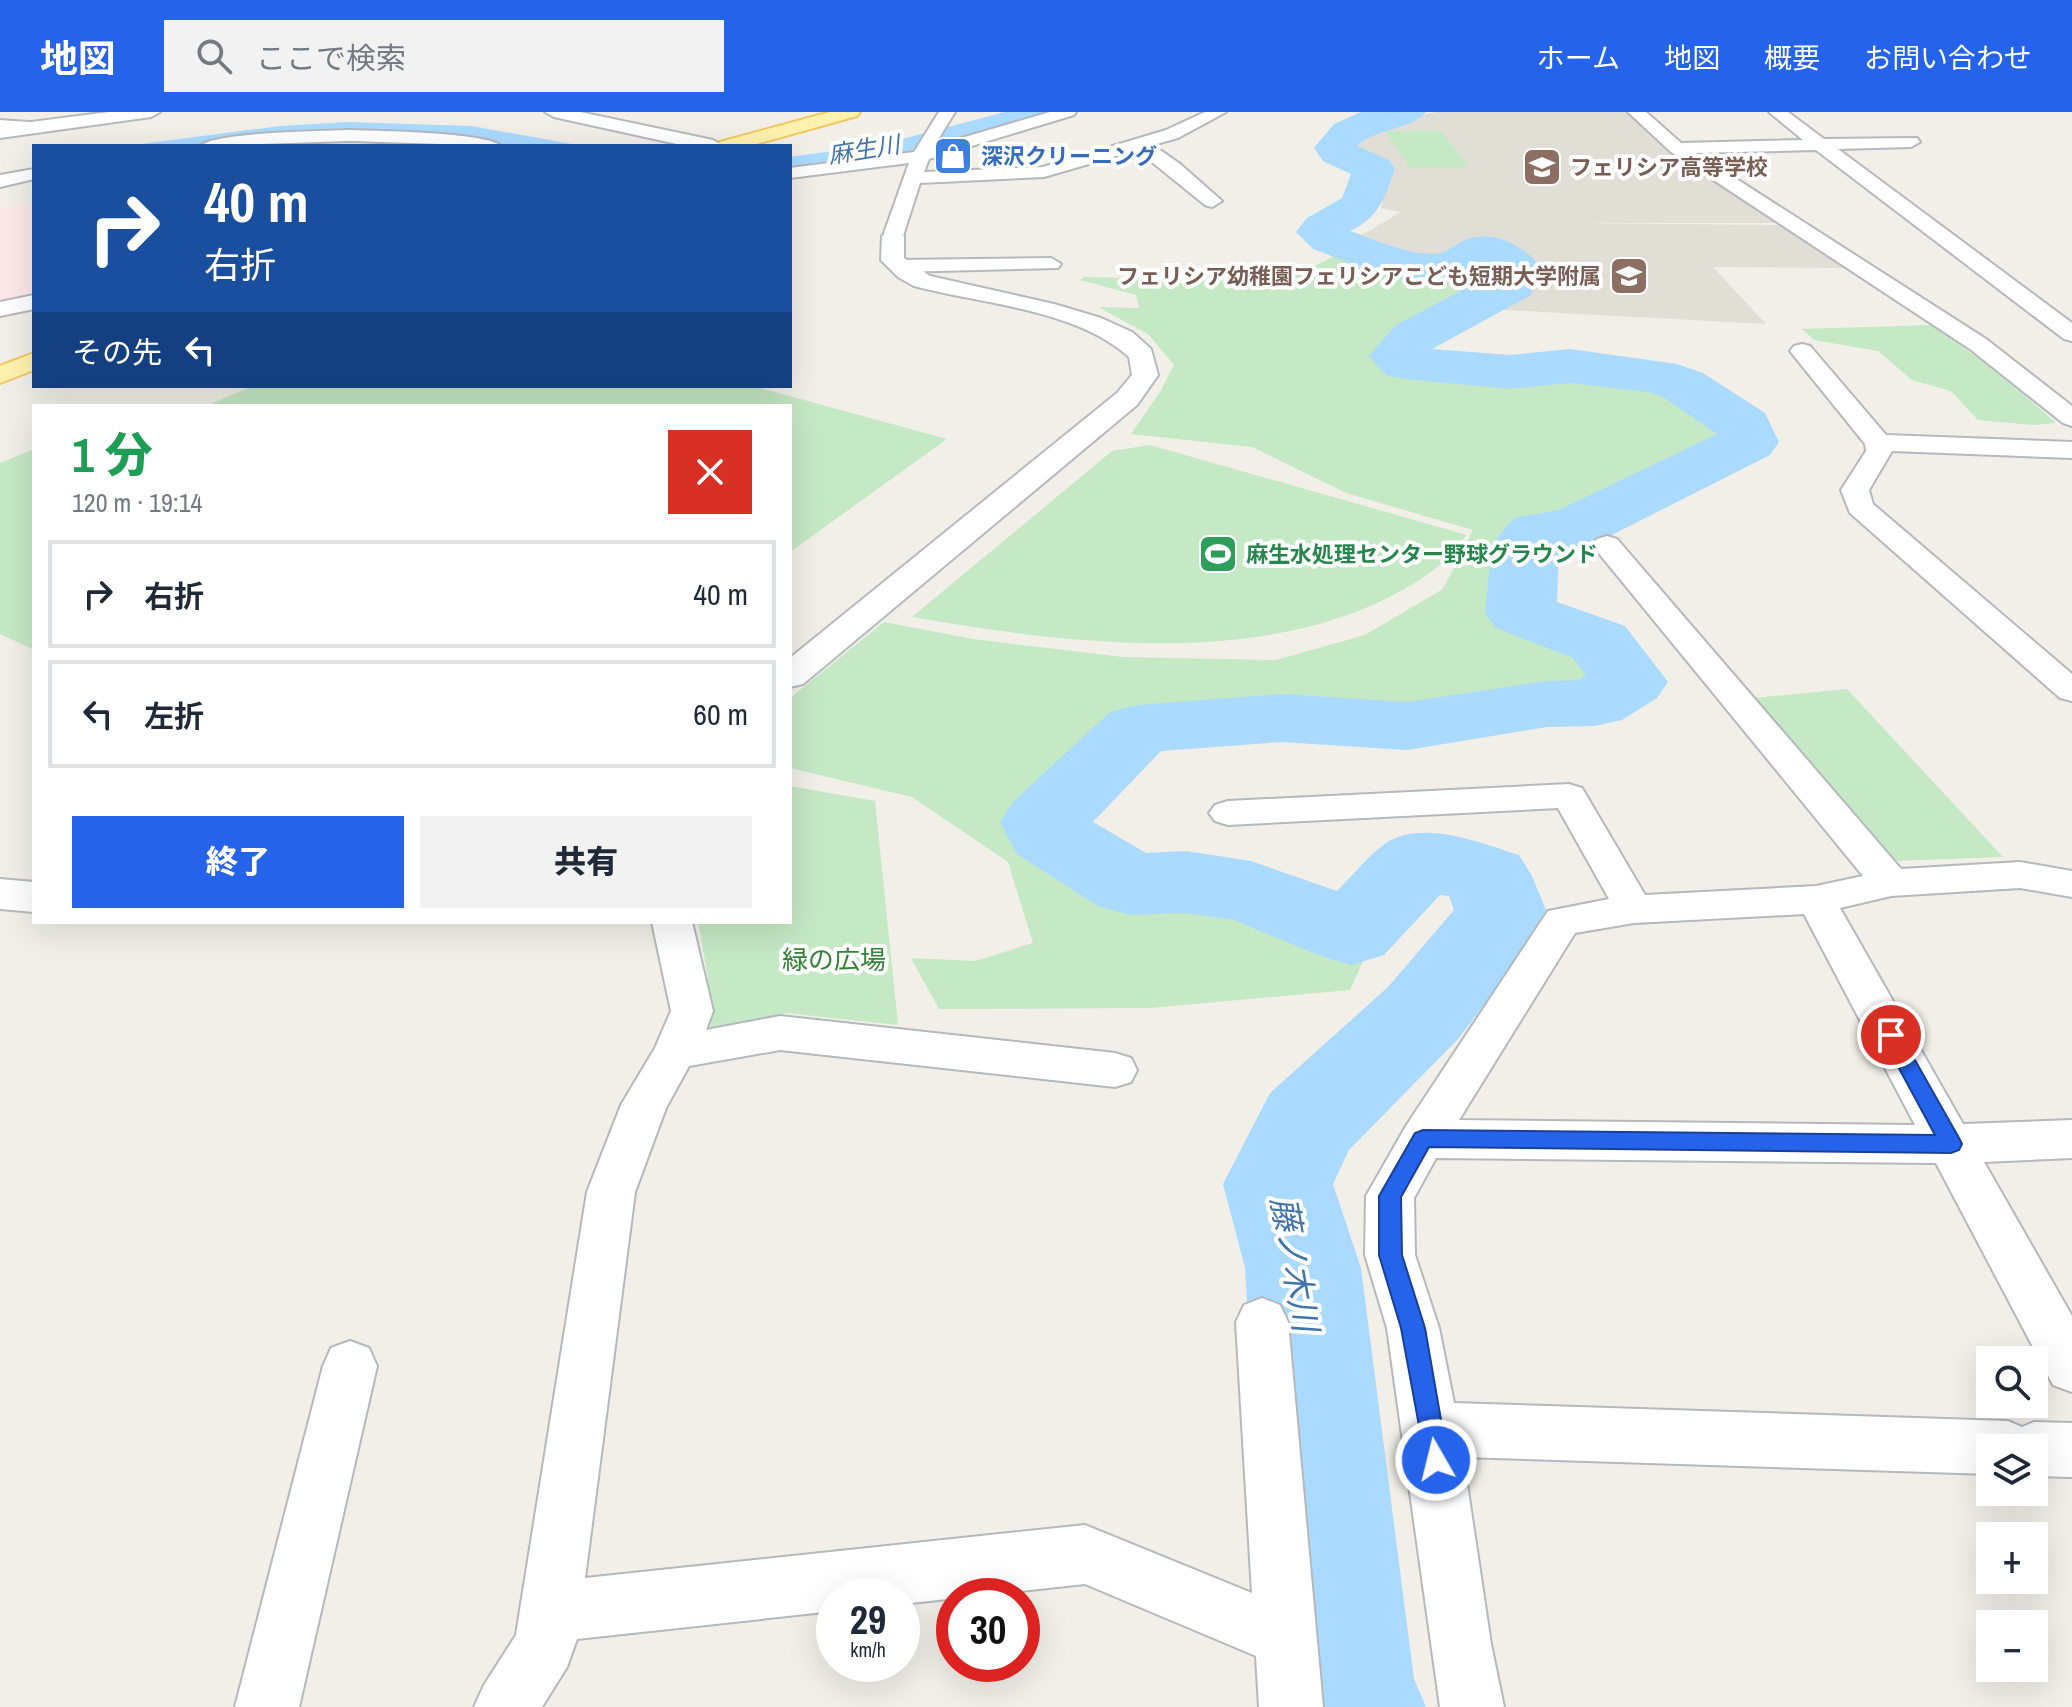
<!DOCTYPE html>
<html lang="ja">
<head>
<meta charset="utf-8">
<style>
	:root { --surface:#fff; --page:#f2f2f3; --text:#1f2937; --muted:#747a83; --line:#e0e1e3; --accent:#2563eb }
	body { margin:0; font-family:"Archivo Narrow","Noto Sans JP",sans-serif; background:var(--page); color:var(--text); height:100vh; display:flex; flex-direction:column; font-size:30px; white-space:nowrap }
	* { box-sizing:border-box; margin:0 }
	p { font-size:26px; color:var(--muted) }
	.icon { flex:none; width:44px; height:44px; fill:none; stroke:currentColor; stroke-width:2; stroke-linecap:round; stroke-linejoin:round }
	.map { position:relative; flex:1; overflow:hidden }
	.details { position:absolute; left:32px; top:292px; width:760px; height:520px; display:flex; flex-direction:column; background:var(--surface); border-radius:0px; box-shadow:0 8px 32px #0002 }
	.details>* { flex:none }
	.banner { position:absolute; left:32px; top:32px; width:760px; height:244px; border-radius:0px; box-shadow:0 8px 32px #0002; background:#1a4fa0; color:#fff; overflow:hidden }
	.tools { position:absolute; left:1976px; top:1234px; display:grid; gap:16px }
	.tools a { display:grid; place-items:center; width:72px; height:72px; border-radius:0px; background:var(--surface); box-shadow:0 8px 32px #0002; font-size:40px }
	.speed { position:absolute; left:816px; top:1466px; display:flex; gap:16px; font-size:40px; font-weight:700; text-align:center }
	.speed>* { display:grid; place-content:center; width:104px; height:104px; border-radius:50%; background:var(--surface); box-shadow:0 8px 32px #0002; line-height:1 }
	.speed small { font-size:20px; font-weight:400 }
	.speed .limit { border:12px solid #d22; background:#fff; color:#111 }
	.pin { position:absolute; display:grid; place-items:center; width:68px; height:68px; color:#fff; margin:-34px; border:4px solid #fff; border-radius:50%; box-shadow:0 2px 8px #0007 }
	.me { position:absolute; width:88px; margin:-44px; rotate:352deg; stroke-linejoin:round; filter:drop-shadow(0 0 6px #0008) }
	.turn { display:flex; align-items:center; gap:28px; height:168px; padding:0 40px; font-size:36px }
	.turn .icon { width:104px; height:104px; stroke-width:2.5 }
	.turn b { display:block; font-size:56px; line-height:68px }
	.then { display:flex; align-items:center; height:76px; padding:0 40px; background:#0003; gap:16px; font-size:30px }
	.round { display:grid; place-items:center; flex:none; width:84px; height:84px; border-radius:0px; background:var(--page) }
	.overview { display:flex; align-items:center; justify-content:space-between; height:136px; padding:0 40px }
	h1 { font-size:48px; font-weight:800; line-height:60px; color:#1e9e55 }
	.cta { display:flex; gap:16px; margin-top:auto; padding:16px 40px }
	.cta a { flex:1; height:92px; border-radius:0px; background:var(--accent); color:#fff; font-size:32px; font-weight:800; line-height:92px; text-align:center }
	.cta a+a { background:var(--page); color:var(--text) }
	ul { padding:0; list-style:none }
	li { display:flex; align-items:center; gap:24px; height:108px; margin:0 16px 12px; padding:0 24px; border:4px solid var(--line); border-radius:0px }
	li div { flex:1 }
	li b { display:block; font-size:30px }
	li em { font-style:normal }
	header { display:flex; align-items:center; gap:48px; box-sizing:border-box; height:112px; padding:0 40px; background:var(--accent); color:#fff }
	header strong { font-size:38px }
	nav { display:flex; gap:44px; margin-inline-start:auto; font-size:28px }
	.search { width:560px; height:72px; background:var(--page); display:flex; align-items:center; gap:20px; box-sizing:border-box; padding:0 28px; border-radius:0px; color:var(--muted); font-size:30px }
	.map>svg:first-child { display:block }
	.education { fill:#e1ded6 }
	.medical { fill:#fce8e6 }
	.green { fill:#c5e8c5 }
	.water { fill:#aadaff }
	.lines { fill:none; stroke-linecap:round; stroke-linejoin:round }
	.river { fill:#aadaff; fill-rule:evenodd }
	.street-casing { stroke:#b5b8bc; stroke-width:4 }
	.secondary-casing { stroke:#b6babf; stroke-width:4 }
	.primary-casing { stroke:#f2c960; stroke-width:4 }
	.street { fill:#fff; fill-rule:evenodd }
	.secondary { fill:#fff; fill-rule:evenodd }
	.primary { fill:#fff2af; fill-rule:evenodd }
	.route { fill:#2563eb; stroke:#184099; stroke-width:2 }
	.labels { text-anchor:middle; stroke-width:8; stroke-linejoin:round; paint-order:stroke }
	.far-shop-label { font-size:22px; font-weight:bold; fill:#366cbe; stroke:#fff; text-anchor:start }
	.far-education-label { font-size:22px; font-weight:bold; fill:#785e54; stroke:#fff; text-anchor:start }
	.far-leisure-label { font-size:22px; font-weight:bold; fill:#27864d; stroke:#fff; text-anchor:start }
	.far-water-label { font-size:24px; font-style:italic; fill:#4174aa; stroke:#fff }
	.park-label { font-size:26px; fill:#348238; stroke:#fff }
	.near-water-label { font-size:34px; font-style:italic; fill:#4174aa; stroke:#fff }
</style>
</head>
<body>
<header>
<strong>地図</strong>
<div class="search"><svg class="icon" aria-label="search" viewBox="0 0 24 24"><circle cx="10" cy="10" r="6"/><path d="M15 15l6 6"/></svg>ここで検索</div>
<nav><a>ホーム</a><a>地図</a><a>概要</a><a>お問い合わせ</a></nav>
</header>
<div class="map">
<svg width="2072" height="1595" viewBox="0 0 2072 1595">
	<rect width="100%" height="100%" fill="#f1efe8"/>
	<polygon class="education" points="1437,0 1627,0 1667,36 1782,111 1565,111 1786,113 1847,152 1840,156 1713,155 1766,212 1503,198 1538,171 1537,152 1508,134 1455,134 1435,148 1392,140 1355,127 1401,100 1381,96 1385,68 1390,57 1353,39 1368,22 1415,4"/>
	<polygon class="medical" points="34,92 34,181 0,188 0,96"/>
	<g class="green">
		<polygon points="1385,19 1441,19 1469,55 1410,56"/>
		<path d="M 1342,140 C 1388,156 1417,167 1467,158 L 1473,148 L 1483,144 L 1501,151 L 1512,163 C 1495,177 1482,180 1461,182 L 1467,190 C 1451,223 1406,221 1378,240 L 1384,254 C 1439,266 1493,269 1549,268 C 1588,268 1634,259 1671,275 C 1698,287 1718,307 1740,326 C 1735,334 1731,347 1724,353 C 1693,380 1622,392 1582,394 L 1574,409 L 1525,414 L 1529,443 L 1522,508 L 1581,528 L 1604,561 L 1571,575 L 1472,587 L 1408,601 L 1312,596 L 1271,598 L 1132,617 L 1073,671 L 1050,699 L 1015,711 L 1105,777 L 1255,813 L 1365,845 L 1350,878 L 1150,896 L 939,897 L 911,846 L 975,849 L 1033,831 L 1008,750 L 912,685 L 790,656 L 790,586 L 884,510 L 973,527 L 1123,545 L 1276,548 L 1365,523 L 1443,477 L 1473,418 L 1346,381 L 1252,335 L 1131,322 L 1160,280 L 1174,253 L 1148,222 L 1098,195 L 1139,196 L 1136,183 L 1080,168 L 1085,165 L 1199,168 L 1284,165 L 1305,159 Z"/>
		<polygon points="1931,213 1998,260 2056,311 2033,313 1978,308 1951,279 1912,268 1878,239 1814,228 1802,217"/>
		<polygon points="252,274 753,274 947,327 790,440 790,294 206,294"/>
		<path d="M 1150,333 L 1467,423 C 1455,436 1443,452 1428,462 C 1285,561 1073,533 912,505 L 1112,339 Z"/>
		<polygon points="34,337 34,538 0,522 0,351"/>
		<polygon points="1847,577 2003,745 1893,749 1754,586"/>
		<polygon points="790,674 875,689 898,913 786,901 711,921 708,866 698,810 790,810"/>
	</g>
	<g class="water">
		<path d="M 1005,0 L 1050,0 C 967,33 878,47 790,56 L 790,45 L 883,32 Z"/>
		<polygon points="347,10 471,14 583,34 511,34 477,28 242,27 193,34 126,34 280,14"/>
	</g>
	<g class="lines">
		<path class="river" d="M 1361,0 L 1426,0 C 1414,17 1376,16 1357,34 L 1389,48 L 1395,57 C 1385,85 1379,106 1350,119 C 1376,128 1405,142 1434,142 C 1446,142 1456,131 1468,127 C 1496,118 1527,135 1543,158 L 1531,183 L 1432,237 L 1510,243 L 1570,237 L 1677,252 L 1703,261 L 1765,301 L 1779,330 L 1770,343 L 1596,431 L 1559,438 L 1557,490 L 1625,514 L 1668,570 L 1657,586 L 1622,608 L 1594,614 L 1547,615 L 1407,638 L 1281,630 L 1161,639 L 1093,710 L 1146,741 L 1186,739 L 1251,749 L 1337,779 C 1353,764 1368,743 1386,731 C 1423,707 1481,731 1519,743 L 1532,764 L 1548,803 L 1535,826 L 1458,927 L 1349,1038 L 1333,1072 L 1361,1156 L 1414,1567 L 1426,1595 L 1279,1595 L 1271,1575 L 1245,1156 L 1223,1072 L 1270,981 L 1388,875 L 1454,798 L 1449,784 L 1440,783 L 1384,843 L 1351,853 L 1318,843 L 1234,808 L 1186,801 L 1130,803 L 1098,794 L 1017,742 L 1000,710 L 1013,690 L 1110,600 L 1138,593 L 1281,582 L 1407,590 L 1547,569 L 1578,568 L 1586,563 L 1573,546 L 1496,516 L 1485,501 L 1492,432 L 1514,406 L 1559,398 L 1717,322 L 1663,285 L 1648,280 L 1570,271 L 1510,277 L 1405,267 L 1386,263 L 1369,244 L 1396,213 L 1493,162 L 1485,156 C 1426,190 1370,157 1313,137 L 1296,120 L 1307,106 L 1342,86 L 1351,62 L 1323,49 L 1314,36 L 1334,12 Z"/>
		<defs>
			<g id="street">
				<polygon points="939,0 955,0 934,34 1050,0 1076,0 1074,3 929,47 924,60 1043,55 1166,18 1205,0 1226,0 1178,26 1153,33 1180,52 1222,89 1212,95 1205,93 1137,38 1044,65 920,71 903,124 893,130 883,124 909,51 790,66 790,56 914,40"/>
				<polygon points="1628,0 1646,0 1681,31 1803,28 1769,0 1788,0 1824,27 1917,26 1920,30 1911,35 1838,37 2072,211 2072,229 2064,227 1816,38 1696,41 1986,227 2072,294 2072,314 2063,311 1970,237 1671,40"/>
				<polygon points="0,8 29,10 37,15 29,20 0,18"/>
				<path d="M 350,18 C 376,19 486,20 501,34 L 350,29 L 200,34 C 215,20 324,19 350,18 Z"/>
				<polygon points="34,57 34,67 0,75 0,63"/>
				<polygon points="1051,146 1061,152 1058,156 898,160 887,154 898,148"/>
				<polygon points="34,183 34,197 0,204 0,190"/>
				<polygon points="1802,232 1810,234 1886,323 2072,330 2072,346 1892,339 1869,378 1873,392 2072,562 2072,589 2060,586 1850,401 1841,378 1866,339 1865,332 1790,239 1794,234"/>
				<path d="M 1607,424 L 1617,427 L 1901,757 L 2020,750 L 2072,759 L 2072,785 L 2020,776 L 1891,784 L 1840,796 L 1963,1012 L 2072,1008 L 2072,1046 L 1984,1050 L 2072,1204 L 2072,1280 L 2053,1273 L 1936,1051 L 1436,1046 L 1414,1086 L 1415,1143 L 1439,1216 L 1454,1291 L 2008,1309 L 2022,1315 L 2034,1310 L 2072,1311 L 2072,1365 L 2034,1364 L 2034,1336 L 1990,1336 L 1990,1362 L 1463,1345 L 1491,1532 L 1504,1595 L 1440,1595 L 1387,1216 L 1365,1143 L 1366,1084 L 1406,1014 L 1548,799 L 1609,787 L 1558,696 L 1228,713 L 1215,709 L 1209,701 L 1215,693 L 1228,689 L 1569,672 L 1582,676 L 1645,783 L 1816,774 L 1863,764 L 1597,439 L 1592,433 L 1597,427 ZM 1804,802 L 1915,1013 L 1459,1008 L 1575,821 L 1634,811 Z"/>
				<polygon points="652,810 692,810 713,899 706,918 780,904 1115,941 1131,946 1137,958 1131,970 1115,975 780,938 689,954 666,996 635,1080 585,1466 1085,1413 1252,1481 1236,1210 1244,1193 1262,1186 1280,1193 1288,1210 1323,1595 1259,1595 1256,1544 1085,1472 902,1492 902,1484 834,1484 834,1499 577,1527 567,1555 542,1595 474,1595 484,1573 516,1523 587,1080 621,993 655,936 671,899"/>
				<polygon points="350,1229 369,1236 377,1254 299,1595 235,1595 323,1254 331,1236"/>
			</g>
			<g id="secondary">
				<polygon points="109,0 160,0 151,5 0,26 0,14"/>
				<polygon points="545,0 580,0 713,28 723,34 686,34 554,5"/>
				<path d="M 893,117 L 904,124 L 904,146 L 930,164 L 1054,192 L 1101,206 L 1132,220 L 1151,237 L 1158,263 L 1137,293 L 803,572 L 790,575 L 790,546 L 1117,281 L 1132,263 L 1129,245 C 1077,197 981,192 914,174 L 898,165 L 881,148 L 882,124 Z"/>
				<polygon points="0,767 34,770 34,800 0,797"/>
			</g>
			<g id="primary">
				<polygon points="830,0 860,0 857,4 749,34 717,34 720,30"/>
				<polygon points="34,241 34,258 0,271 0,254"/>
			</g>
		</defs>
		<use href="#street" class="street-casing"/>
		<use href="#secondary" class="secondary-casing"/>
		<use href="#primary" class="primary-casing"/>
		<use href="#street" class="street"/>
		<use href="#secondary" class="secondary"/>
		<use href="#primary" class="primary"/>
	</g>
	<polygon class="route" points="1891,916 1898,918 1959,1026 1962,1032 1959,1038 1951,1041 1429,1035 1401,1085 1402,1143 1425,1216 1448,1348 1445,1357 1436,1361 1427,1357 1401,1216 1379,1143 1379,1084 1415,1021 1423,1018 1935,1023 1881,923 1884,918"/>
	<defs>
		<symbol id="shop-square" viewBox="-11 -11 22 22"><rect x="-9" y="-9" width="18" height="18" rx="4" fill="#3f7fe0" stroke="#fff"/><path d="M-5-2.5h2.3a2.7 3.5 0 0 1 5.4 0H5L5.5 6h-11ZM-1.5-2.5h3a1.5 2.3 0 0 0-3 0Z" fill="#fff"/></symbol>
		<symbol id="school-square" viewBox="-11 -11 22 22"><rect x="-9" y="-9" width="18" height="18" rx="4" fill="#8d6e63" stroke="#fff"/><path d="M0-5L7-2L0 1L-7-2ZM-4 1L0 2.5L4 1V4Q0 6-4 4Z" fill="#fff"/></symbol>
		<symbol id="stadium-square" viewBox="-11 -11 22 22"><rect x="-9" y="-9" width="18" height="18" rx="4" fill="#2e9e5b" stroke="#fff"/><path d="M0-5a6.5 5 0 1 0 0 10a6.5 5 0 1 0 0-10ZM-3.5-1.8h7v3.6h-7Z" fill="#fff"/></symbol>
	</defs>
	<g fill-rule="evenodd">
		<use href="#shop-square" x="931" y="22" width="44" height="44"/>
		<use href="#school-square" x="1520" y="33" width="44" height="44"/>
		<use href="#school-square" x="1607" y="142" width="44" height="44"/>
		<use href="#stadium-square" x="1196" y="420" width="44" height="44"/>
	</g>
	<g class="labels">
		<g class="far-shop-label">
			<text x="981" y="52">深沢クリーニング</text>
		</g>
		<g class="far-education-label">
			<text x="1570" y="63">フェリシア高等学校</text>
			<text x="1601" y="172" text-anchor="end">フェリシア幼稚園フェリシアこども短期大学附属</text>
		</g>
		<g class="far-leisure-label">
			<text x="1246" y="450">麻生水処理センター野球グラウンド</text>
		</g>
		<g class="far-water-label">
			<text transform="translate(864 38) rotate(-9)" y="8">麻生川</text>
		</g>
		<g class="park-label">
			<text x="834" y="857">緑の広場</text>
		</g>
		<g class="near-water-label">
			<text transform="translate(1295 1152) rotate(80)" y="12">藤ノ木川</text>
		</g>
	</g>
</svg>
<div class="tools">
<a><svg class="icon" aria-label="search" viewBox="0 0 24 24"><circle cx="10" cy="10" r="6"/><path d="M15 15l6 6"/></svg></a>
<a><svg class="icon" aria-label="layers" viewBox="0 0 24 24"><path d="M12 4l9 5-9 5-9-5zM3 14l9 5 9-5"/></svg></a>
<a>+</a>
<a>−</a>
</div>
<div class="speed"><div>29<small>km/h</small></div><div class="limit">30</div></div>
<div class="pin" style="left:1891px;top:923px;background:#d93025"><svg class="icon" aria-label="arrive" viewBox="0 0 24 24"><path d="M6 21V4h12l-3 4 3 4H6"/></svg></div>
<svg class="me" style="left:1436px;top:1348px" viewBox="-20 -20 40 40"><circle r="17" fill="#2563eb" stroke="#fff" stroke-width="3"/><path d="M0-11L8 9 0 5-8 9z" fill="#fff"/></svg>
<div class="banner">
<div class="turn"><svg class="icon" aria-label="right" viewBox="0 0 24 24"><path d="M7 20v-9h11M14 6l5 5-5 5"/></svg><div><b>40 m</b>右折</div></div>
<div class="then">その先<svg class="icon" aria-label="left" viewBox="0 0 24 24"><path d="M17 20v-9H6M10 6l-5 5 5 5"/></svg></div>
</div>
<section class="details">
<div class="overview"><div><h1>1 分</h1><p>120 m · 19:14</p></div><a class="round" style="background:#d93025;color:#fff"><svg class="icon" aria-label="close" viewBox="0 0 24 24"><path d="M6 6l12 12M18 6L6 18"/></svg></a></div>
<ul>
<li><svg class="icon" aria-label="right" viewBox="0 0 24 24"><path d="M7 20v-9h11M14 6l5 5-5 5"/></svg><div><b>右折</b></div><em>40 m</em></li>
<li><svg class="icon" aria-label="left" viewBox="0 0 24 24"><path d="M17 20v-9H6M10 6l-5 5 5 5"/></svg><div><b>左折</b></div><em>60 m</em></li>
</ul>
<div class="cta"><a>終了</a><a>共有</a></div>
</section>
</div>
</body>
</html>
